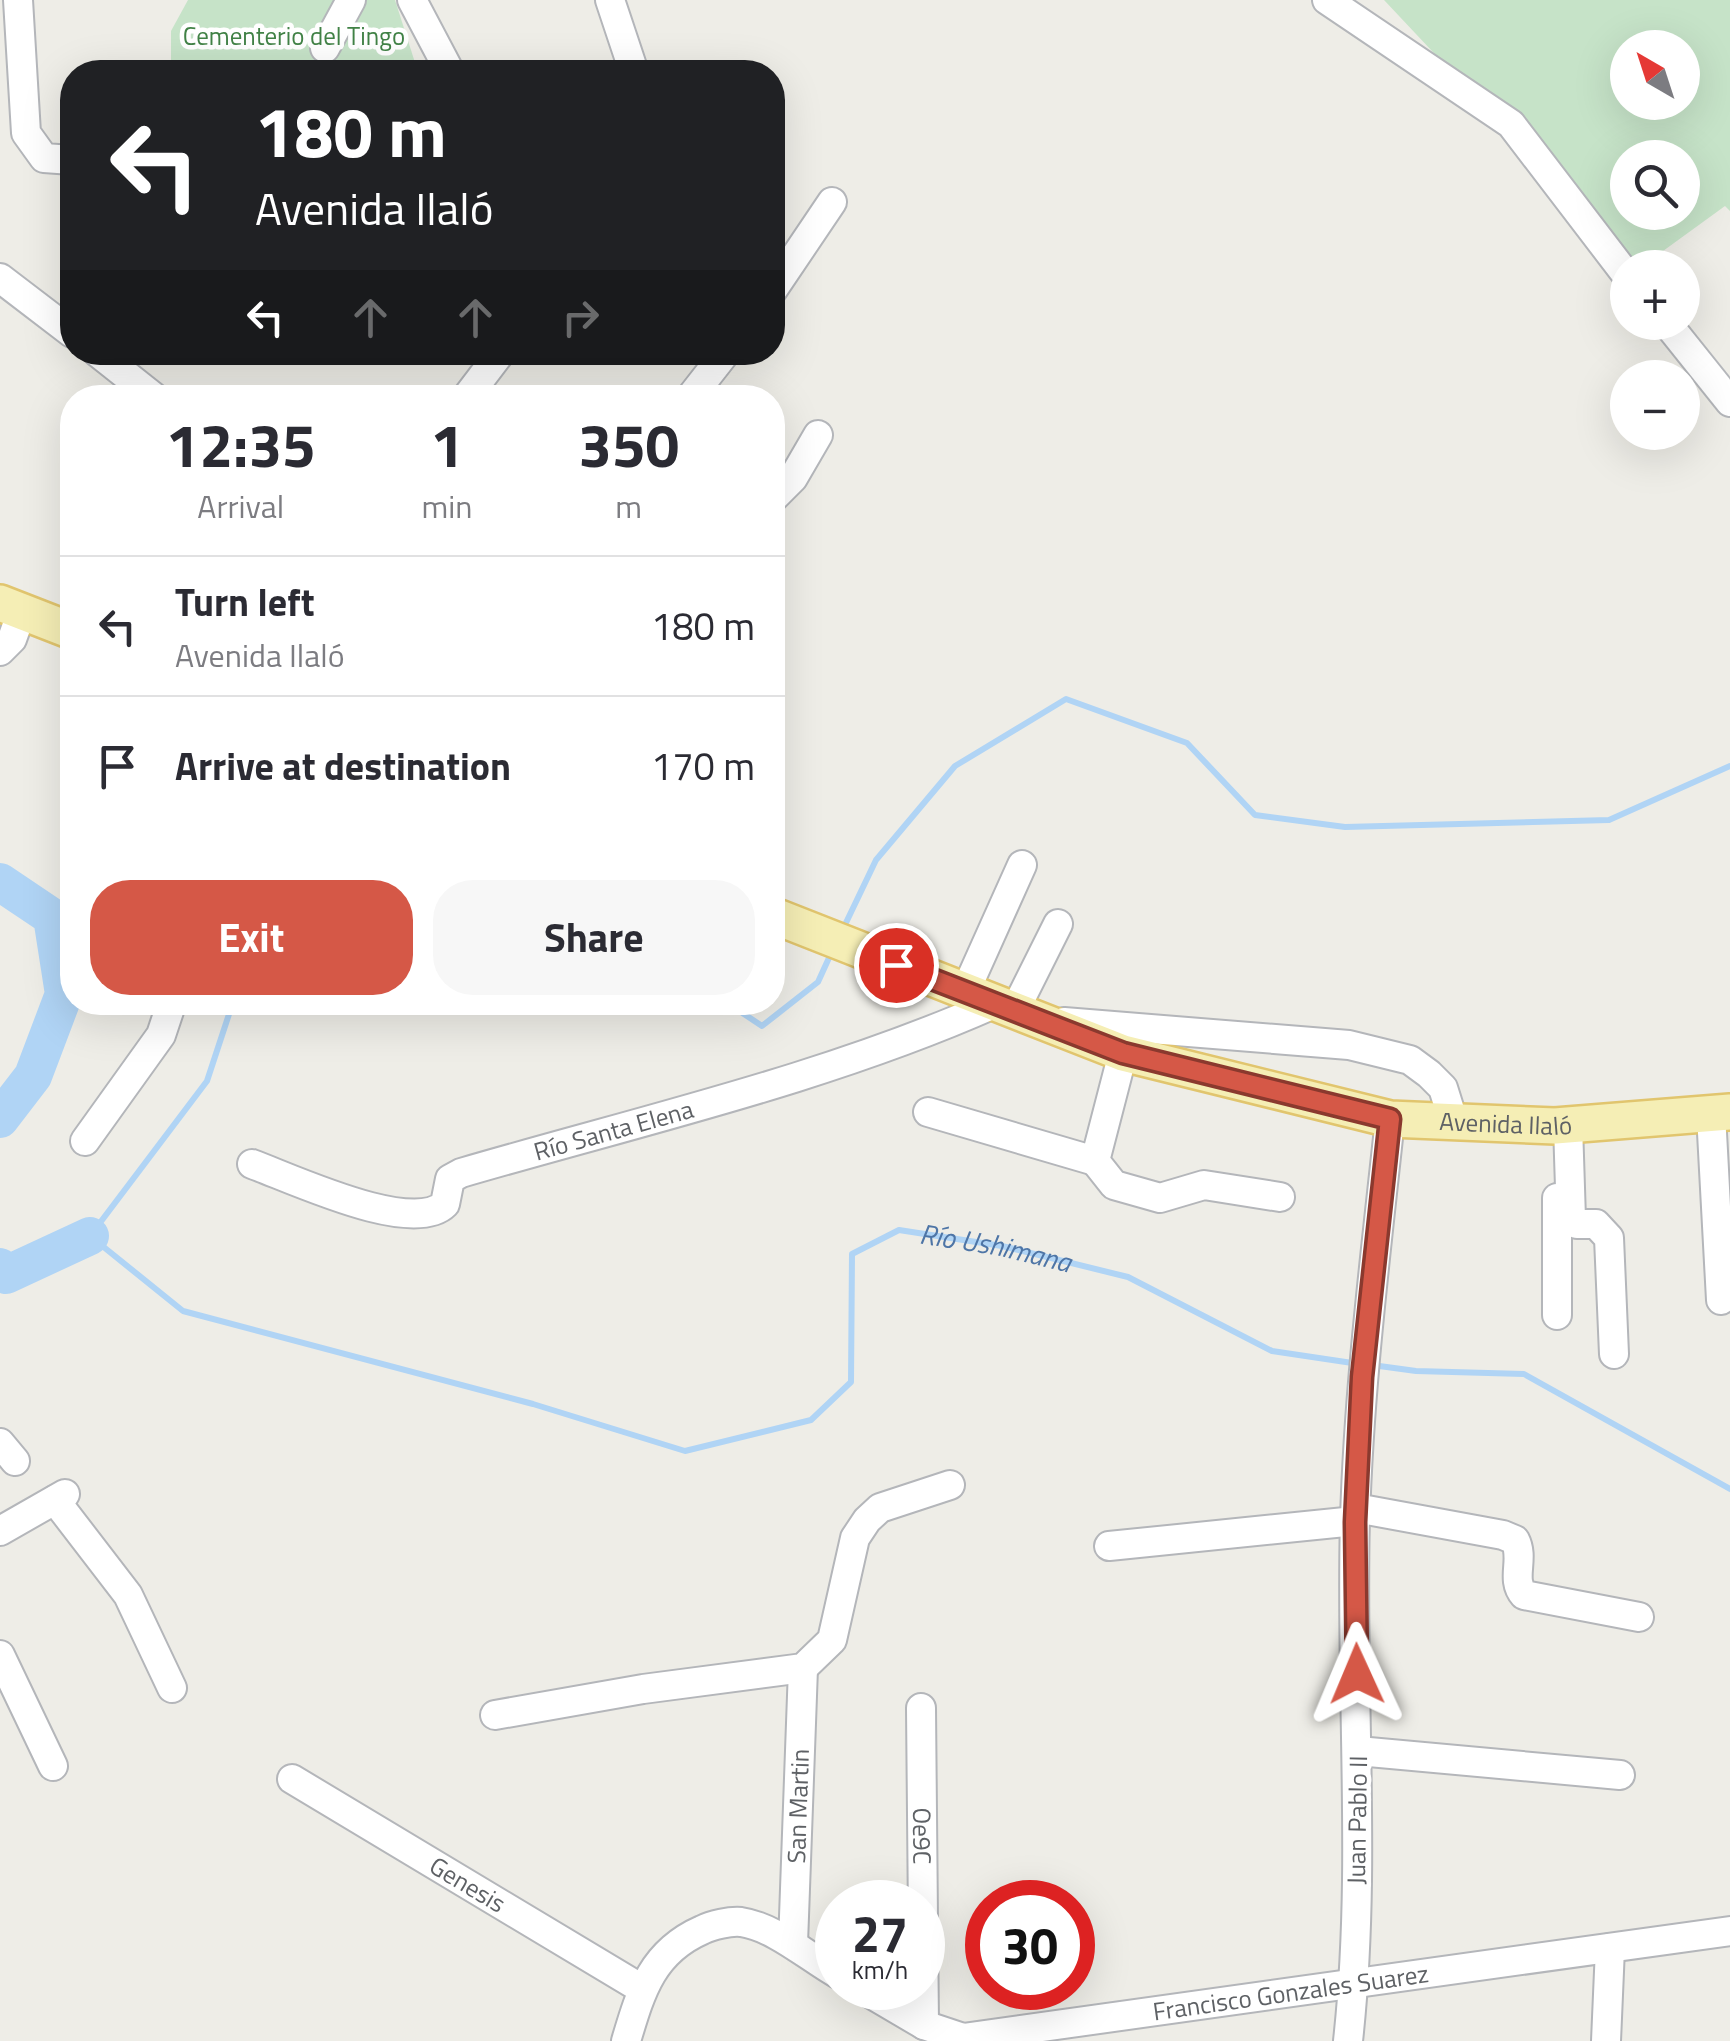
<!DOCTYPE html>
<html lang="en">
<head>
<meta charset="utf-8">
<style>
	:root { --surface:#fff; --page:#f7f7f7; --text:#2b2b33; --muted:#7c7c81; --line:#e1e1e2; --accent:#d55847 }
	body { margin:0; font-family:"Titillium Web",sans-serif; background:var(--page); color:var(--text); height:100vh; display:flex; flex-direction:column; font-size:38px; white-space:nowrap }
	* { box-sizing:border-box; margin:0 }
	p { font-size:32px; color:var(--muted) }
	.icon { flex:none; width:55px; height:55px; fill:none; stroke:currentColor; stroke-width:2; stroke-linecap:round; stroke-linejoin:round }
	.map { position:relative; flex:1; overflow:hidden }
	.panel { position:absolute; left:60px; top:385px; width:725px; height:630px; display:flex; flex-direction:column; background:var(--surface); border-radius:40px; box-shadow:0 10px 40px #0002 }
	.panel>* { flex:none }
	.hud { position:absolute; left:60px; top:60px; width:725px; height:305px; border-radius:40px; box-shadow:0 10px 40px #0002; background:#202124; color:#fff; overflow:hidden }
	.needle { width:65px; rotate:321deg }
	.fabs { position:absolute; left:1610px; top:30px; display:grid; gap:20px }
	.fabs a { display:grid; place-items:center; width:90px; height:90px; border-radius:50%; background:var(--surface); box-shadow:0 10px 40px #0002; font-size:50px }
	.speed { position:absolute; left:815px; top:1880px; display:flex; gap:20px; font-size:50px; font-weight:700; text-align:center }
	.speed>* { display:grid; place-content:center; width:130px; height:130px; border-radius:50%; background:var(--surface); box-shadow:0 10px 40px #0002; line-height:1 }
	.speed small { font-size:25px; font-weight:400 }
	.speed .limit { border:15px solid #d22; background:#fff; color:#111 }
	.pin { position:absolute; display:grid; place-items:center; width:85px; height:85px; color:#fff; margin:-42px; border:5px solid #fff; border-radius:50%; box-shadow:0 2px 10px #0007 }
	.me { position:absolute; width:110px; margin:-55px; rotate:359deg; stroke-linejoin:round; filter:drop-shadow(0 0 8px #0008) }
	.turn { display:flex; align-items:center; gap:35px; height:210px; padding:0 30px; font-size:45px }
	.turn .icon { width:130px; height:130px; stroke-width:2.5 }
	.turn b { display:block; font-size:70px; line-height:85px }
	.lanes { display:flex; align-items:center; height:95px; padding:0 30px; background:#0003; justify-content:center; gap:50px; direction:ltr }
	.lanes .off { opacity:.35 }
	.eta { display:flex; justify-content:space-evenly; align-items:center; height:170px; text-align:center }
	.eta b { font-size:60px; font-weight:700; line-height:70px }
	.primary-button { display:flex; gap:20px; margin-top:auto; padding:20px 30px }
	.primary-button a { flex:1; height:115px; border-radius:40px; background:var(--accent); color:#fff; font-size:40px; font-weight:700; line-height:115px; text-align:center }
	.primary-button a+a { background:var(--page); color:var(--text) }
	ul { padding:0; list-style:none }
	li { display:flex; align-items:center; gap:30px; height:140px; padding:0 30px; border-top:2px solid var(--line) }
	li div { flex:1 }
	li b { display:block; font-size:38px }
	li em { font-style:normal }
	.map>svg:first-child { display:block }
	.green { fill:#c6e3c8; fill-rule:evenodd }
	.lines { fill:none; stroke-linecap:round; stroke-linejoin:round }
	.stream { stroke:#b0d4f5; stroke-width:6 }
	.river { stroke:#b0d4f5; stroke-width:38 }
	.minor-casing { stroke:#b4b6ba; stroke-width:32 }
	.major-casing { stroke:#e1c56e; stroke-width:40 }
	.minor { stroke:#fff; stroke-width:28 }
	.major { stroke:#f5eeb5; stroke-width:35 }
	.route-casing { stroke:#8a392e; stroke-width:25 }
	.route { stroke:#d55847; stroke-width:18 }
	.labels { text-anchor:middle; stroke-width:9; stroke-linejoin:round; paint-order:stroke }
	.park-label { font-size:25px; fill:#418246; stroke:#fff }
	.street-label { font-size:25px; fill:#5e6165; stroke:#fff }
	.water-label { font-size:28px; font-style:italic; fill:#4e75a6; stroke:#fff }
</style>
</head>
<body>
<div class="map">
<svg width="1730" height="2041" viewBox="0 0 1730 2041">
	<rect width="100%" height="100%" fill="#eeede7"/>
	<g class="green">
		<polygon points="188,0 395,0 418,72 171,72 171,31"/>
		<path d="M 1384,0 L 1730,0 L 1730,211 L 1725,206 L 1641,267 L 1635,267 ZM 1628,48 L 1682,48 L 1682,102 L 1628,102 ZM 1628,158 L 1682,158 L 1682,212 L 1628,212 Z"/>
	</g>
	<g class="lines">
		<g class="stream">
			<polyline points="843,929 876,860 955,766 1066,699 1187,743 1255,815 1345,827 1609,820 1730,766"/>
			<path id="s1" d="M 233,1002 L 207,1081 L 90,1236 L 183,1311 L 533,1404 L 685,1451 L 811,1420 L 851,1382 L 852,1254 L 899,1230 L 1002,1246 L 1128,1277 L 1272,1351 L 1359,1364"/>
			<polyline points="341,1002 348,1002"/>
			<polyline points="726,1002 762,1026 818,982 833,949"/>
			<polyline points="1372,1365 1416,1371 1524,1374 1730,1489"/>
		</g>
		<g class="river">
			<polyline points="0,882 52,917 64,994 33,1076 0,1119"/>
			<polyline points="0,1267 6,1275 90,1236"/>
		</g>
		<defs>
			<g id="minor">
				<polyline points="18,0 26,133 44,158 72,160"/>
				<polyline points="412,0 450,72"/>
				<polyline points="610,0 634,72"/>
				<polyline points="1327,0 1511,124 1628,277"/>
				<polyline points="325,48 351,0"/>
				<polyline points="0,278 72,333"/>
				<polyline points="772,291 832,202"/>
				<polyline points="1666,322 1730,402"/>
				<polyline points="97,352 155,398"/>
				<polyline points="466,398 501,352"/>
				<polyline points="690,398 726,352"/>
				<polyline points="772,499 793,478 818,435"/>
				<polyline points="0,651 12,639 22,611"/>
				<polyline points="965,992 1022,865"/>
				<polyline points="1014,1012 1058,924"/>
				<polyline points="1064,1022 1349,1045 1410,1060 1429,1074 1443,1088 1453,1120"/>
				<polyline points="1123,1053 1095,1161 1114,1185 1160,1198 1204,1185 1280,1197"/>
				<polyline points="928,1112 1095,1161"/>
				<polyline points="1711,1114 1721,1300"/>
				<polyline points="1568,1125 1571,1219 1577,1224 1596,1224 1609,1238 1614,1354"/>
				<polyline points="85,1141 161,1035 172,1002"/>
				<path id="s2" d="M 252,1164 C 293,1179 413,1236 445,1204 L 450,1179 L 461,1173 C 639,1121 825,1079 994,1004"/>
				<polyline points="1557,1315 1557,1198"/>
				<polyline points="0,1443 15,1461"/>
				<polyline points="55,1500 128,1595 172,1688"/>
				<path d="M 1356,1508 L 1503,1535 L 1515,1540 C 1525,1559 1510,1579 1524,1595 L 1639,1617"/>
				<polyline points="0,1531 65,1494"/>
				<polyline points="1109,1546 1355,1521"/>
				<polyline points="0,1655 53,1766"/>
				<path id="s3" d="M 921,1708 L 924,2025"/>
				<polyline points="495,1715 643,1689 803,1668 832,1640 855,1538 867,1520 880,1508 950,1485"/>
				<polyline points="1358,1751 1620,1775"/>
				<path id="s4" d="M 292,1779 L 642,1989"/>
				<path id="s5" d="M 793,1944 L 803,1668"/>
				<path id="s6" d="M 861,1988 L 924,2025 L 963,2038 L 1730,1931"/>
				<path d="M 626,2041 C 641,1991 652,1952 702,1930 C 712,1925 730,1921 741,1922 C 775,1927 808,1957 838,1974"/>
				<path d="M 1348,2041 C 1367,1868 1350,1693 1355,1519 C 1359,1385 1376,1252 1390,1119"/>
				<polyline points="1606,2041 1610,1948"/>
			</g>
			<g id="major">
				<polyline points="0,603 72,631"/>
				<path id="s7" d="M 772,915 L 1123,1053 L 1390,1119 L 1555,1126 L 1730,1112"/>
			</g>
		</defs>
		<use href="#minor" class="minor-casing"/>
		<use href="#major" class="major-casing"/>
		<use href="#minor" class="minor"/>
		<use href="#major" class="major"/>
	</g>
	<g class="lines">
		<defs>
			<polyline id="route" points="896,965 1123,1053 1390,1119 1362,1377 1355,1522 1357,1674"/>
		</defs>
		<use href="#route" class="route-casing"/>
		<use href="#route" class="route"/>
	</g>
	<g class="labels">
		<g class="park-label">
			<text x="294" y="45">Cementerio del Tingo</text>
		</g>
		<g class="street-label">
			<text dy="9" stroke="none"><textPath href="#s7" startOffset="768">Avenida Ilaló</textPath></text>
			<text dy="9" stroke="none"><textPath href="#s2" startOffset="400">Río Santa Elena</textPath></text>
			<text dy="9" stroke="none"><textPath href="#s5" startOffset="138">San Martin</textPath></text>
			<text transform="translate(1357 1820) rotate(-89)" y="9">Juan Pablo II</text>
			<text dy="9" stroke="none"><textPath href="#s3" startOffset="128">Oe9C</textPath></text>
			<text dy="9" stroke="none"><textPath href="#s4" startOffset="205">Genesis</textPath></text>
			<text dy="9" stroke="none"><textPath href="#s6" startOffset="445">Francisco Gonzales Suarez</textPath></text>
		</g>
		<g class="water-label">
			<text dy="10" stroke="none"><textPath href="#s1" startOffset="1382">Río Ushimana</textPath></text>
		</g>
	</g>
</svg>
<div class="fabs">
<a><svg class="needle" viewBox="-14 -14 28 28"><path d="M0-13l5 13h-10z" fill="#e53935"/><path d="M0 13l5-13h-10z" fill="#7c7c81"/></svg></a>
<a><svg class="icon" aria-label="search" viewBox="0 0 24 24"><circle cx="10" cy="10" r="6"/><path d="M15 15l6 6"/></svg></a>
<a>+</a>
<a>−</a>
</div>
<div class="speed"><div>27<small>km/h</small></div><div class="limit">30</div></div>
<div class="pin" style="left:896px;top:965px;background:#d93025"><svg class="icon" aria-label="arrive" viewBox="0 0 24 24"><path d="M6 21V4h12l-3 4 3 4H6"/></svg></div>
<svg class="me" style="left:1357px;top:1674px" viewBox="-20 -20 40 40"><path d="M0-17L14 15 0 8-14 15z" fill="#d55847" stroke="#fff" stroke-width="4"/></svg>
<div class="hud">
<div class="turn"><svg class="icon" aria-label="left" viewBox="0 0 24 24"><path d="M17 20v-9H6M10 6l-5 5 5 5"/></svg><div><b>180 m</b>Avenida Ilaló</div></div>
<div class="lanes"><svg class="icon" aria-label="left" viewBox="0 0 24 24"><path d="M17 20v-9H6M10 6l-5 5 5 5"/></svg><svg class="icon off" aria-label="ahead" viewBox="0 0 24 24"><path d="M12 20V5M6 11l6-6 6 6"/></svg><svg class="icon off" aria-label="ahead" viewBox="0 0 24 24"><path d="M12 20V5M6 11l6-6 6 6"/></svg><svg class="icon off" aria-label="right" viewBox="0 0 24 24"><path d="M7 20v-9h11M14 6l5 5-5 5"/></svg></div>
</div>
<section class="panel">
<div class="eta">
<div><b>12:35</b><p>Arrival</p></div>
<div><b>1</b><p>min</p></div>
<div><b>350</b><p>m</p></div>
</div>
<ul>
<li><svg class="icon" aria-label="left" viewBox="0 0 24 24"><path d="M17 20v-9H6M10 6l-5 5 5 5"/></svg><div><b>Turn left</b><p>Avenida Ilaló</p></div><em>180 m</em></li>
<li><svg class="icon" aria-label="arrive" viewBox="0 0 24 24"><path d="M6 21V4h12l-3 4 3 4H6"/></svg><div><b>Arrive at destination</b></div><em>170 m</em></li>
</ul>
<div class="primary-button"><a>Exit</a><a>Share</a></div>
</section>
</div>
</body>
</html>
